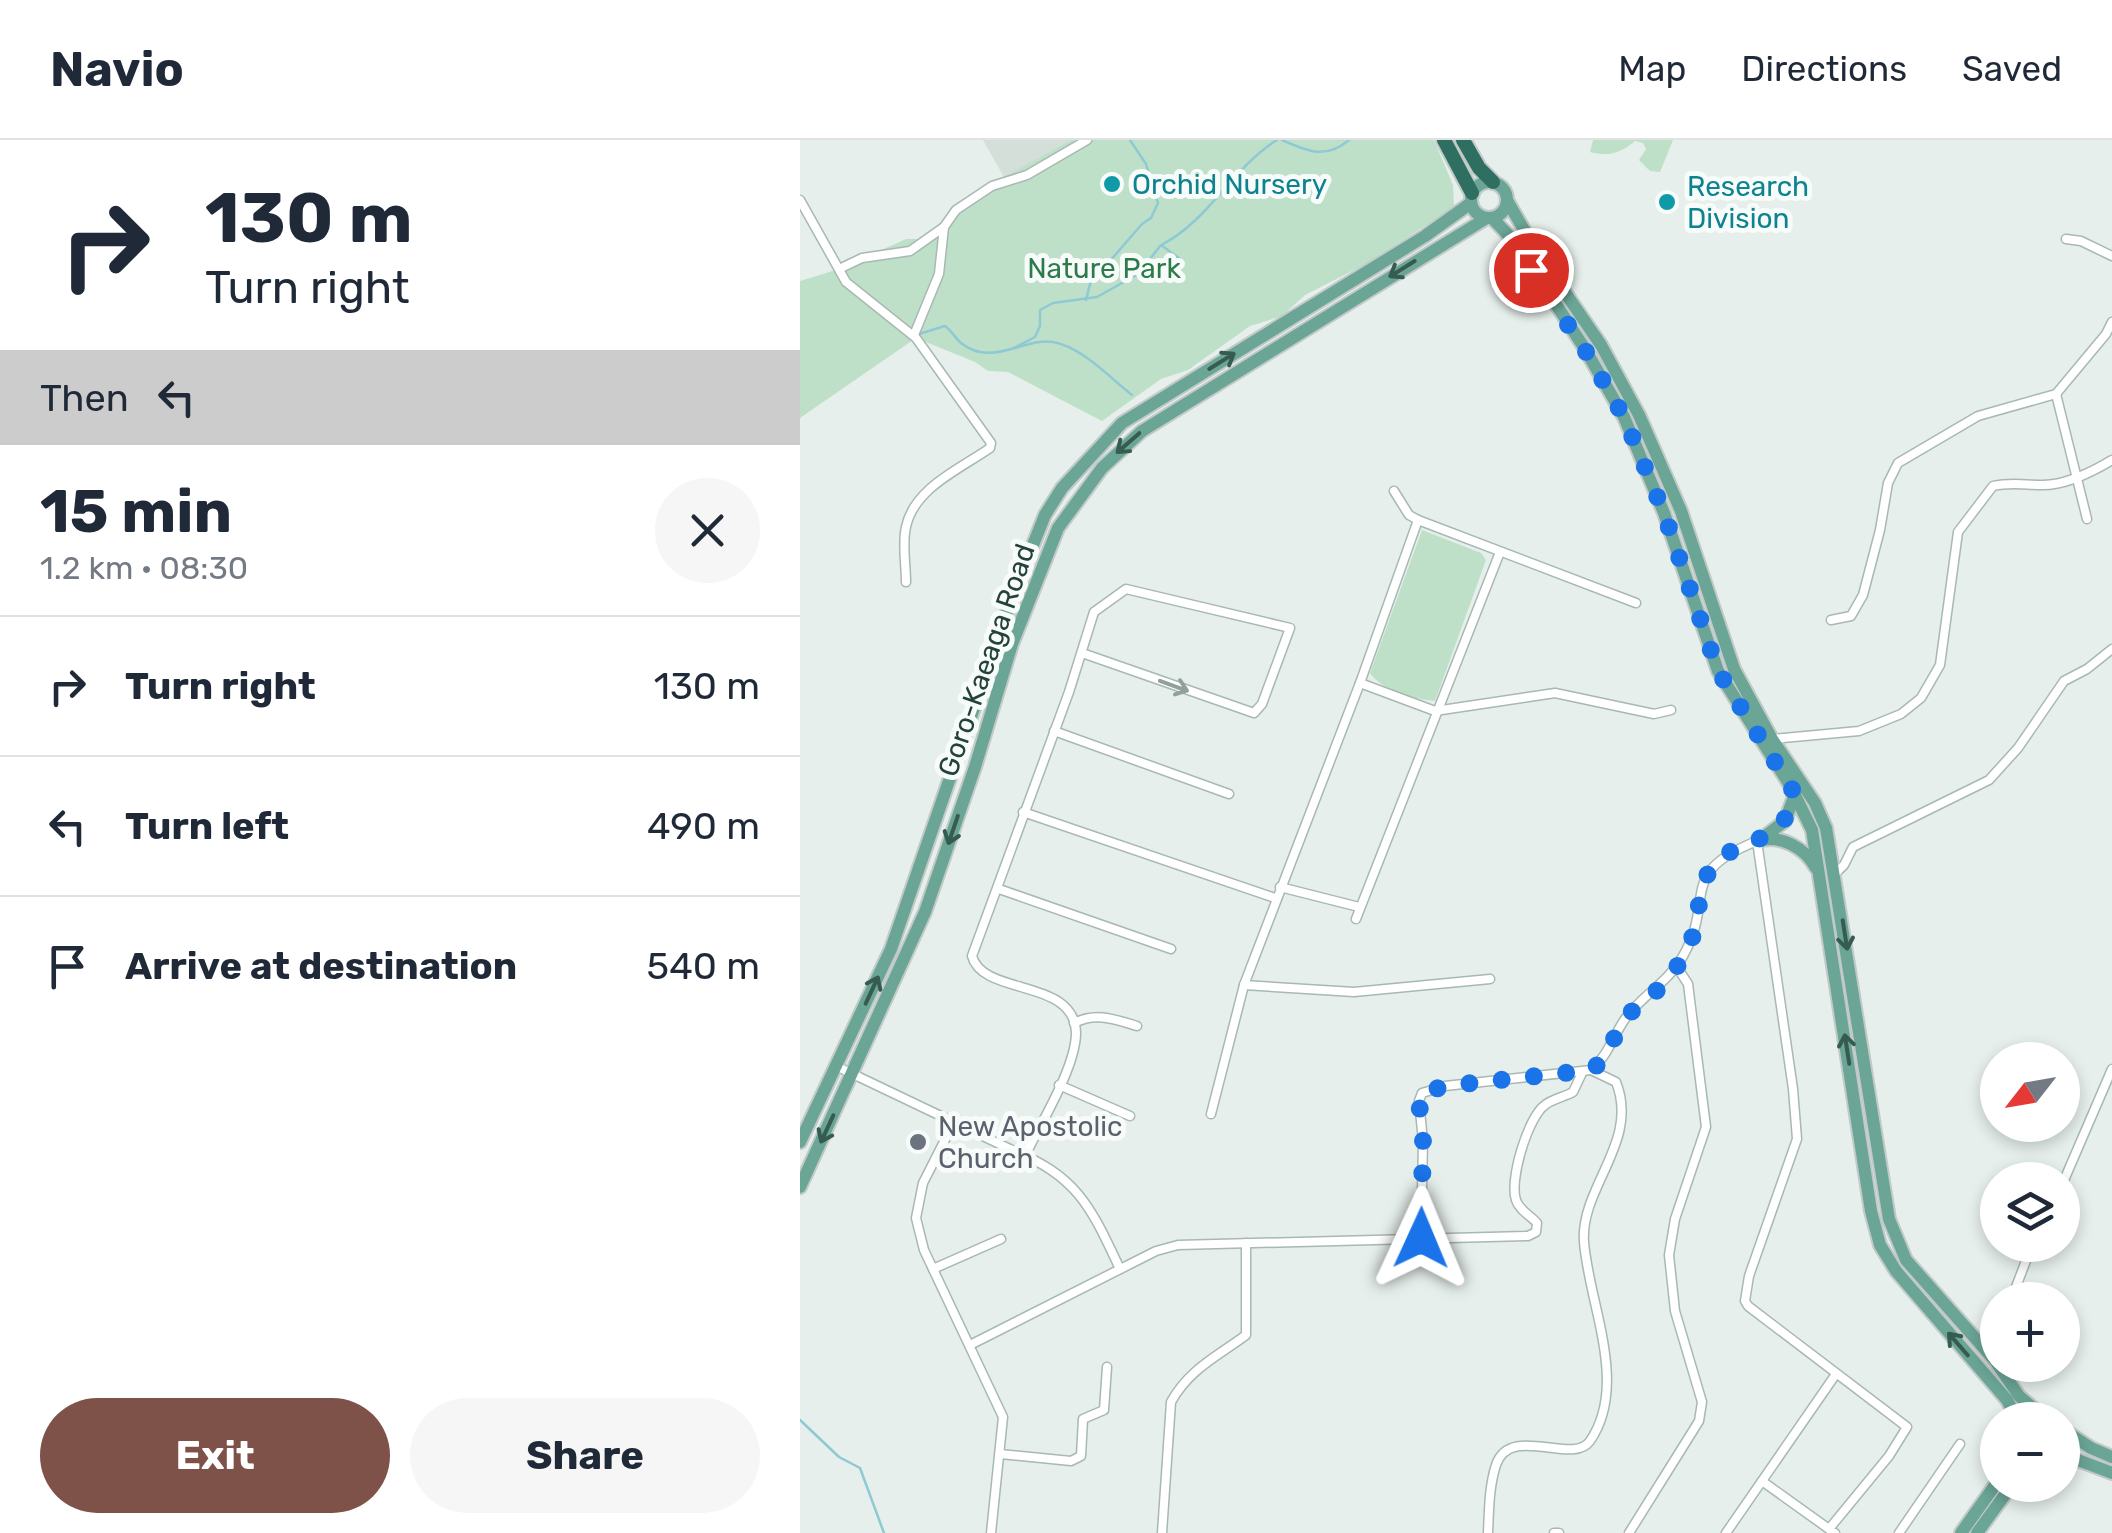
<!DOCTYPE html>
<html lang="en">
<head>
<meta charset="utf-8">
<style>
	:root { --surface:#fff; --page:#f6f6f7; --text:#1f2937; --muted:#747a83; --line:#e0e1e3; --accent:#7f5249 }
	body { margin:0; font-family:Rubik,sans-serif; background:var(--page); color:var(--text); height:100vh; display:flex; flex-direction:column; font-size:38px; white-space:nowrap }
	* { box-sizing:border-box; margin:0 }
	p { font-size:32px; color:var(--muted) }
	.icon { flex:none; width:55px; height:55px; fill:none; stroke:currentColor; stroke-width:2; stroke-linecap:round; stroke-linejoin:round }
	.map { position:relative; flex:1; overflow:hidden }
	.drawer { display:flex; flex-direction:column; background:var(--surface); width:800px }
	.drawer>* { flex:none }
	.banner { background:#fff; color:var(--text); overflow:hidden }
	.needle { width:65px; rotate:239deg }
	.controls { position:absolute; left:1180px; top:902px; display:grid; gap:20px }
	.controls a { display:grid; place-items:center; width:100px; height:100px; border-radius:50%; background:var(--surface); box-shadow:0 5px 15px #0003; font-size:50px }
	.pin { position:absolute; display:grid; place-items:center; width:85px; height:85px; color:#fff; margin:-42px; border:5px solid #fff; border-radius:50%; box-shadow:0 2px 10px #0007 }
	.me { position:absolute; width:110px; margin:-55px; rotate:1deg; stroke-linejoin:round; filter:drop-shadow(0 0 8px #0008) }
	.turn { display:flex; align-items:center; gap:35px; height:210px; padding:0 40px; font-size:45px }
	.turn .icon { width:130px; height:130px; stroke-width:2.5 }
	.turn b { display:block; font-size:70px; line-height:85px }
	.then { display:flex; align-items:center; height:95px; padding:0 40px; background:#0003; gap:20px; font-size:38px }
	.round { display:grid; place-items:center; flex:none; width:105px; height:105px; border-radius:52px; background:var(--page) }
	.head { display:flex; align-items:center; justify-content:space-between; height:170px; padding:0 40px }
	h1 { font-size:60px; font-weight:700; line-height:75px }
	.button { display:flex; gap:20px; margin-top:auto; padding:20px 40px }
	.button a { flex:1; height:115px; border-radius:60px; background:var(--accent); color:#fff; font-size:40px; font-weight:700; line-height:115px; text-align:center }
	.button a+a { background:var(--page); color:var(--text) }
	ul { padding:0; list-style:none }
	li { display:flex; align-items:center; gap:30px; height:140px; padding:0 40px; border-top:2px solid var(--line) }
	li div { flex:1 }
	li b { display:block; font-size:38px }
	li em { font-style:normal }
	header { display:flex; align-items:center; gap:60px; box-sizing:border-box; height:140px; padding:0 50px; background:var(--surface); border-bottom:2px solid var(--line) }
	header strong { font-size:48px }
	nav { display:flex; gap:55px; margin-inline-start:auto; font-size:35px }
	main { display:flex; flex:1; min-height:0 }
	.map>svg:first-child { display:block }
	.built { fill:#d4dfda }
	.green { fill:#bfe0c8 }
	.lines { fill:none; stroke-linecap:round; stroke-linejoin:round }
	.stream { stroke:#8ec9d4; stroke-width:2.5 }
	.street-casing { stroke:#a8b8b2; stroke-width:11 }
	.primary-casing { stroke:#c2cac8; stroke-width:16 }
	.highway-casing { stroke:#c2cac8; stroke-width:18 }
	.street { stroke:#fff; stroke-width:8 }
	.primary { stroke:#6aa596; stroke-width:12 }
	.highway { stroke:#2f6f62; stroke-width:14 }
	.oneway { stroke:#365b51 }
	.oneway2 { stroke:#92a09c }
	.route { stroke:#1a73e8; stroke-width:18; stroke-dasharray:0 32.4 }
	.culture-dot { fill:#0f9aa8; stroke:#f7fbf9; stroke-width:4 }
	.worship-dot { fill:#6b7280; stroke:#f7fbf9; stroke-width:4 }
	.labels { text-anchor:middle; stroke-width:10; stroke-linejoin:round; paint-order:stroke }
	.culture-label { font-size:28px; fill:#0d838f; stroke:#f7fbf9; text-anchor:start }
	.park-label { font-size:28px; fill:#2d7a4b; stroke:#f7fbf9 }
	.street-label { font-size:28px; fill:#24423a; stroke:#f7fbf9 }
	.worship-label { font-size:28px; fill:#5b616d; stroke:#f7fbf9; text-anchor:start }
</style>
</head>
<body>
<header>
<strong>Navio</strong>
<nav><a>Map</a><a>Directions</a><a>Saved</a></nav>
</header>
<main>
<section class="drawer">
<div class="banner">
<div class="turn"><svg class="icon" aria-label="right" viewBox="0 0 24 24"><path d="M7 20v-9h11M14 6l5 5-5 5"/></svg><div><b>130 m</b>Turn right</div></div>
<div class="then">Then<svg class="icon" aria-label="left" viewBox="0 0 24 24"><path d="M17 20v-9H6M10 6l-5 5 5 5"/></svg></div>
</div>
<div class="head"><div><h1>15 min</h1><p>1.2 km · 08:30</p></div><a class="round"><svg class="icon" aria-label="close" viewBox="0 0 24 24"><path d="M6 6l12 12M18 6L6 18"/></svg></a></div>
<ul>
<li><svg class="icon" aria-label="right" viewBox="0 0 24 24"><path d="M7 20v-9h11M14 6l5 5-5 5"/></svg><div><b>Turn right</b></div><em>130 m</em></li>
<li><svg class="icon" aria-label="left" viewBox="0 0 24 24"><path d="M17 20v-9H6M10 6l-5 5 5 5"/></svg><div><b>Turn left</b></div><em>490 m</em></li>
<li><svg class="icon" aria-label="arrive" viewBox="0 0 24 24"><path d="M6 21V4h12l-3 4 3 4H6"/></svg><div><b>Arrive at destination</b></div><em>540 m</em></li>
</ul>
<div class="button"><a>Exit</a><a>Share</a></div>
</section>
<div class="map">
<svg width="1312" height="1393" viewBox="0 0 1312 1393">
	<rect width="100%" height="100%" fill="#e6efeb"/>
	<polygon class="built" points="183,0 271,0 205,39"/>
	<g class="green">
		<polygon points="271,0 634,0 653,45 654,67 566,124 505,155 482,176 450,186 388,230 361,239 302,281 208,232 188,231 175,222 116,198 0,278 0,141 39,129 106,99 142,99 141,84 152,66"/>
		<path d="M 793,0 L 873,0 L 860,32 L 850,31 L 839,20 L 846,9 L 843,3 L 835,1 C 821,13 808,17 790,12 Z"/>
		<path d="M 622,390 L 681,413 L 686,420 L 635,561 C 614,559 582,551 570,533 Z"/>
	</g>
	<g class="lines">
		<g class="stream">
			<path d="M 482,0 C 507,11 525,20 549,0"/>
			<path d="M 363,104 C 409,80 432,28 477,0"/>
			<polyline points="286,160 290,144 342,84 351,78 358,63 346,24 330,0"/>
			<path d="M 119,194 L 145,186 C 152,191 155,198 161,203 C 192,228 224,197 253,202 C 282,207 310,238 332,255"/>
			<polyline points="214,208 235,197 240,186 240,170 253,163 297,157 338,134 361,105 383,121"/>
			<polyline points="0,1280 39,1317 60,1328 84,1393"/>
		</g>
		<defs>
			<g id="street">
				<path d="M 0,60 L 46,142 L 116,198 L 191,303 L 190,308 C 160,329 114,348 106,387 C 102,404 106,425 106,442"/>
				<polyline points="1266,99 1281,101 1312,116"/>
				<polyline points="39,129 62,118 110,111 144,87"/>
				<polyline points="114,195 139,134 144,87 156,70 192,46 227,35 287,0"/>
				<polyline points="1256,254 1287,379"/>
				<polyline points="594,351 609,375 618,380 836,463"/>
				<polyline points="1031,480 1051,476 1063,455 1080,390 1088,343 1098,323 1178,276 1256,254 1306,194 1312,182"/>
				<polyline points="560,543 635,571 755,553 854,574 871,570"/>
				<polyline points="254,591 429,654"/>
				<path d="M 972,599 L 1059,591 L 1101,574 L 1121,558 L 1140,525 L 1158,392 L 1193,346 C 1211,342 1225,345 1243,345 C 1266,345 1292,332 1312,320"/>
				<polyline points="223,672 475,758"/>
				<polyline points="1036,733 1044,725 1053,707 1189,640 1218,608 1264,541 1287,529 1312,509"/>
				<polyline points="480,747 559,767"/>
				<polyline points="199,749 371,809"/>
				<polyline points="556,779 700,412"/>
				<polyline points="444,845 554,852 690,839"/>
				<path d="M 274,883 C 296,872 314,879 337,886"/>
				<path d="M 36,926 L 210,1009 C 277,1036 290,1065 320,1129"/>
				<polyline points="259,945 330,976"/>
				<polyline points="411,974 444,845 560,543 618,380"/>
				<polyline points="154,982 123,1043 116,1078 124,1110 203,1277 191,1393"/>
				<path d="M 223,1012 L 229,1008 C 244,978 275,927 276,894 C 276,837 183,857 172,816 L 269,552 L 294,472 L 326,449 L 490,488 L 462,564 L 454,573 L 282,513"/>
				<polyline points="1262,1045 1312,929"/>
				<path d="M 621,1098 L 623,1001 L 619,961 L 622,953 L 645,946 L 791,930 C 808,916 813,896 825,879 C 842,855 868,843 883,816 C 916,758 876,733 957,701 L 993,949 L 997,999 L 949,1136 L 945,1161 L 948,1166 L 1107,1287 L 1089,1316 L 1029,1389 L 1035,1393"/>
				<polyline points="133,1129 201,1099"/>
				<polyline points="1211,1160 1232,1105"/>
				<path d="M 170,1205 L 356,1111 L 378,1105 L 728,1096 L 736,1092 L 737,1083 C 731,1076 719,1070 716,1060 C 709,1040 728,977 745,965 C 752,959 764,957 773,952 L 782,933"/>
				<polyline points="200,1314 271,1321 281,1316 283,1279 304,1270 307,1227"/>
				<polyline points="962,1341 1029,1389"/>
				<path d="M 362,1393 L 371,1262 C 389,1229 418,1216 446,1195 L 446,1103"/>
				<path d="M 688,1393 C 689,1371 689,1346 696,1325 C 710,1283 773,1326 790,1301 C 829,1244 789,1165 784,1102 C 780,1047 840,1002 816,942 L 791,930"/>
				<polyline points="754,1393 759,1393"/>
				<polyline points="829,1393 899,1281 902,1262 875,1171 869,1115 875,1079 906,987 888,844 877,827"/>
				<polyline points="926,1393 1036,1234"/>
				<polyline points="1099,1393 1160,1304"/>
			</g>
			<g id="primary">
				<circle cx="689" cy="60" r="18"/>
				<polyline points="708,62 734,107 801,205 839,275 881,371 934,529 972,599 1015,663 1026,688 1089,1079 1106,1120 1198,1224"/>
				<polyline points="693,79 716,103 785,209 824,277 864,373 918,531 991,647 1012,690 1071,1071 1080,1105 1096,1131 1207,1260 1218,1280"/>
				<polyline points="960,700 985,681 995,654"/>
				<path d="M 957,701 C 981,694 1005,708 1016,728"/>
				<polyline points="0,1002 91,809 213,455 245,375 262,348 322,283 625,96 671,63"/>
				<polyline points="0,1047 125,772 175,627 212,504 258,388 302,328 342,291 685,79"/>
				<polyline points="1198,1225 1219,1256 1247,1280"/>
				<polyline points="1262,1289 1291,1308 1312,1317"/>
				<polyline points="1262,1314 1312,1333"/>
				<polyline points="1161,1393 1198,1341"/>
				<polyline points="1177,1393 1212,1345"/>
			</g>
			<g id="highway">
				<polyline points="644,0 672,53"/>
				<polyline points="663,0 679,28 693,42"/>
			</g>
		</defs>
		<use href="#street" class="street-casing"/>
		<use href="#primary" class="primary-casing"/>
		<use href="#highway" class="highway-casing"/>
		<use href="#street" class="street"/>
		<use href="#primary" class="primary"/>
		<use href="#highway" class="highway"/>
	</g>
	<defs><path id="oneway-shaft" d="M-6 0H5M1.5-3L5.5 0L1.5 3" fill="none" stroke-width="1.6" stroke-linecap="round" stroke-linejoin="round" transform="scale(2.5)"/></defs>
	<g class="oneway">
		<use href="#oneway-shaft" transform="translate(602 129) rotate(148)"/>
		<use href="#oneway-shaft" transform="translate(422 221) rotate(-32)"/>
		<use href="#oneway-shaft" transform="translate(328 303) rotate(139)"/>
		<use href="#oneway-shaft" transform="translate(153 690) rotate(109)"/>
		<use href="#oneway-shaft" transform="translate(1045 795) rotate(81)"/>
		<use href="#oneway-shaft" transform="translate(72 850) rotate(-65)"/>
		<use href="#oneway-shaft" transform="translate(1047 909) rotate(-99)"/>
		<use href="#oneway-shaft" transform="translate(27 989) rotate(115)"/>
		<use href="#oneway-shaft" transform="translate(1158 1204) rotate(-131)"/>
	</g>
	<use class="oneway2" href="#oneway-shaft" transform="translate(374 546) rotate(20)"/>
	<g class="lines">
		<path class="route" d="M 621,1098 L 623,1001 L 619,961 L 622,953 L 645,946 L 792,930 C 808,916 813,897 825,880 C 832,869 843,862 853,854 C 870,839 884,819 892,798 C 901,776 896,752 909,732 C 936,691 981,713 995,654 L 918,531 L 864,373 L 824,277 L 785,210 L 731,130"/>
	</g>
	<g class="culture-dot">
		<circle cx="312" cy="44" r="10"/>
		<circle cx="867" cy="62" r="10"/>
	</g>
	<circle class="worship-dot" cx="118" cy="1002" r="10"/>
	<g class="labels">
		<g class="culture-label">
			<text x="332" y="54">Orchid Nursery</text>
			<text x="887" y="56">Research<tspan x="887" dy="32">Division</tspan></text>
		</g>
		<g class="park-label">
			<text x="304" y="138">Nature Park</text>
		</g>
		<g class="street-label">
			<text transform="translate(186 520) rotate(-71)" y="10">Goro-Kaeaga Road</text>
		</g>
		<g class="worship-label">
			<text x="138" y="996">New Apostolic<tspan x="138" dy="32">Church</tspan></text>
		</g>
	</g>
</svg>
<div class="controls">
<a><svg class="needle" viewBox="-14 -14 28 28"><path d="M0-13l5 13h-10z" fill="#e53935"/><path d="M0 13l5-13h-10z" fill="#747a83"/></svg></a>
<a><svg class="icon" aria-label="layers" viewBox="0 0 24 24"><path d="M12 4l9 5-9 5-9-5zM3 14l9 5 9-5"/></svg></a>
<a>+</a>
<a>−</a>
</div>
<div class="pin" style="left:731px;top:130px;background:#d93025"><svg class="icon" aria-label="arrive" viewBox="0 0 24 24"><path d="M6 21V4h12l-3 4 3 4H6"/></svg></div>
<svg class="me" style="left:621px;top:1098px" viewBox="-20 -20 40 40"><path d="M0-17L14 15 0 8-14 15z" fill="#1a73e8" stroke="#fff" stroke-width="4"/></svg>
</div>
</main>
</body>
</html>
